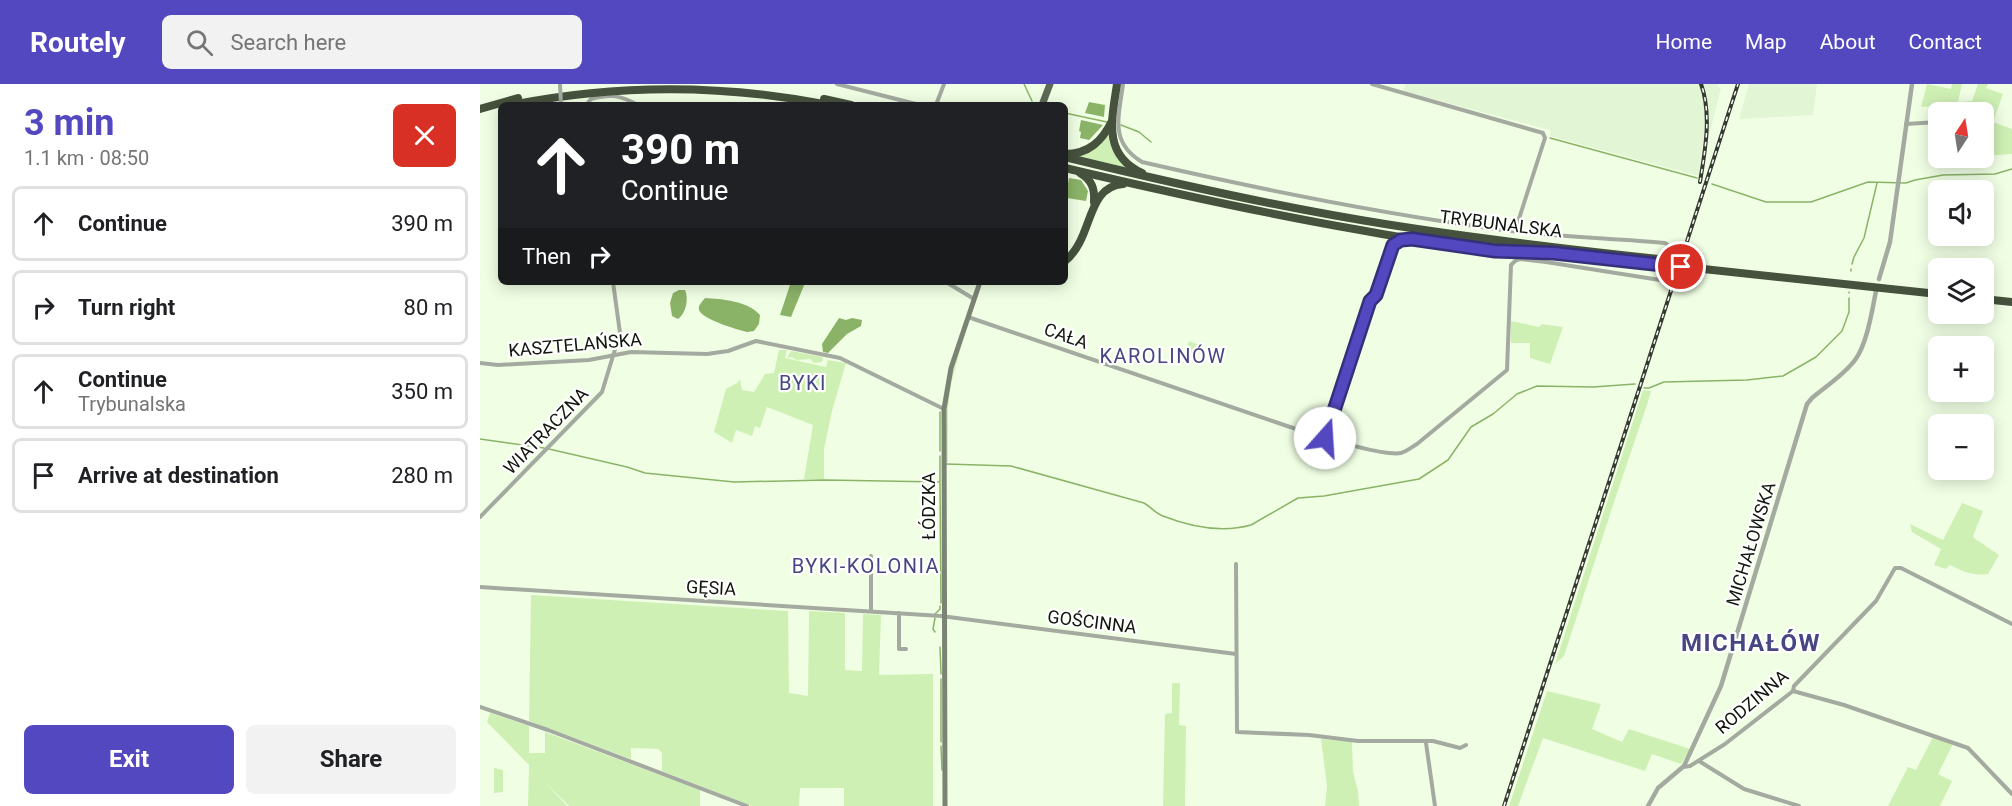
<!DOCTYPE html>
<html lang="en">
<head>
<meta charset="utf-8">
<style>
	:root { --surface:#fff; --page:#f2f2f2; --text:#202124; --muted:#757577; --line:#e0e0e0; --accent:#5348bf }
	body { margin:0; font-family:Roboto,sans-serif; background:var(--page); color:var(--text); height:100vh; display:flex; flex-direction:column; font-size:22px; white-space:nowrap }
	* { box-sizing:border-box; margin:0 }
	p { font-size:20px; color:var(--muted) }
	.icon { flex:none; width:33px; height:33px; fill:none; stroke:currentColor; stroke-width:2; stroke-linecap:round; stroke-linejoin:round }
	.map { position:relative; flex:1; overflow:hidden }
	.panel { display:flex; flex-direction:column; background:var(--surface); width:480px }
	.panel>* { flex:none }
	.hud { position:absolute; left:18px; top:18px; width:570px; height:183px; border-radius:9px; box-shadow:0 3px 15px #0003; background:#202124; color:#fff; overflow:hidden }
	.needle { width:39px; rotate:12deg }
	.tools { position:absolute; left:1448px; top:18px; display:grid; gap:12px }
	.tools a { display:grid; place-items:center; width:66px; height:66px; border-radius:9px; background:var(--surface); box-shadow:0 3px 15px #0003; font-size:30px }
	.pin { position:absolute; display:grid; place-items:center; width:51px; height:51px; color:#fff; margin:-26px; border:3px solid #fff; border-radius:50%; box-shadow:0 2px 6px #0007 }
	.me { position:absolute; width:66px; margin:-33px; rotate:19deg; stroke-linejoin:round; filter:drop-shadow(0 0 4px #0008) }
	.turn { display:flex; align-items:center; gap:21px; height:126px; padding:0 24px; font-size:27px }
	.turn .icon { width:78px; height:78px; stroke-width:2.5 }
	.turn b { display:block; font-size:42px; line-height:51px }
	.then { display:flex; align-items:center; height:57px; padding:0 24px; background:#0003; gap:12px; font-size:22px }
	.round { display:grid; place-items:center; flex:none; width:63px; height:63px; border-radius:9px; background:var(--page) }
	.headline { display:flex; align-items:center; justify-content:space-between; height:102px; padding:0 24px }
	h1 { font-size:36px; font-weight:700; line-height:45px; color:var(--accent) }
	.primary-button { display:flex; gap:12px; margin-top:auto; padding:12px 24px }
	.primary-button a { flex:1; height:69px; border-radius:9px; background:var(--accent); color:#fff; font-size:24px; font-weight:700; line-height:69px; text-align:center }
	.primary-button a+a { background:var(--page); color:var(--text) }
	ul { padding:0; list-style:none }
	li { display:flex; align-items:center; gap:18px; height:75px; margin:0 12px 9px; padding:0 12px; border:3px solid var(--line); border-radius:9px }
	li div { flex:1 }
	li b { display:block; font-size:22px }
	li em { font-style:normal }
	header { display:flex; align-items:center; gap:36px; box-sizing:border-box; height:84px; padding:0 30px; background:var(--accent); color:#fff }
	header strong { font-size:28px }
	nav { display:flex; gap:33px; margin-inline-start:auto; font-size:21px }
	.search { width:420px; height:54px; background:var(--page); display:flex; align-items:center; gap:15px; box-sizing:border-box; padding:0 21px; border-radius:9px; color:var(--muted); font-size:22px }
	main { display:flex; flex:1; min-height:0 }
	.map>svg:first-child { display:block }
	.built { fill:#e2f5d4 }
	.green { fill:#cff0b5 }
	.water { fill:#8bb368 }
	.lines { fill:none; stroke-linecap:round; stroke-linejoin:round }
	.stream { stroke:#8bb368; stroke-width:1.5 }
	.minor { stroke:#a4aa9f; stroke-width:4 }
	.tertiary { stroke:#a4aa9f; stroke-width:4.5 }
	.secondary { stroke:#7b8474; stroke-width:5 }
	.primary { stroke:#5e6956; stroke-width:7 }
	.motorway { stroke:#46523d; stroke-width:8 }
	.rail-casing { stroke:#353b2f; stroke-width:4 }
	.rail { stroke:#fff; stroke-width:1.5; stroke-dasharray:4.5; stroke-linecap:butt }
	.minor-bridge { stroke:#a4aa9f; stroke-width:4 }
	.motorway-bridge { stroke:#46523d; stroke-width:8 }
	.route-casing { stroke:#362f7c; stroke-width:15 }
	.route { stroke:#5348bf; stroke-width:10 }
	.labels { text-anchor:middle; stroke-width:4.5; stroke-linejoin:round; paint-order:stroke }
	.street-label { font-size:18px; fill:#11160d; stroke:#fff }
	.neighbourhood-label { font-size:20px; letter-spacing:1.5px; fill:#464683; stroke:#fff }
	.district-label { font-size:24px; font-weight:bold; letter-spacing:1.5px; fill:#464683; stroke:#fff }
</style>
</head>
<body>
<header>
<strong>Routely</strong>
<div class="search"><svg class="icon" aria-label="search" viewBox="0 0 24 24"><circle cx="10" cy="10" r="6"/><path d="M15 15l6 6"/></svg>Search here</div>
<nav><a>Home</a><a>Map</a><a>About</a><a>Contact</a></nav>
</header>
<main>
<section class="panel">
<div class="headline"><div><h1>3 min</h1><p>1.1 km · 08:50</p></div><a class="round" style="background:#d93025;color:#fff"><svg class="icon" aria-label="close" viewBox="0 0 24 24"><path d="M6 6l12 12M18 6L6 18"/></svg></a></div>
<ul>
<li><svg class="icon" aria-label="ahead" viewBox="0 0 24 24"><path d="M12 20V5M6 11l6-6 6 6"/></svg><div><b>Continue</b></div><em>390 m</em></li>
<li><svg class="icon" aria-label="right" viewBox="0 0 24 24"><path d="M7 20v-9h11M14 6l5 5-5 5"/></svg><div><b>Turn right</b></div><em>80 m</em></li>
<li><svg class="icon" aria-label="ahead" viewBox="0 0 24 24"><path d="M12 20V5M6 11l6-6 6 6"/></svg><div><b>Continue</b><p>Trybunalska</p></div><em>350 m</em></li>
<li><svg class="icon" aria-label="arrive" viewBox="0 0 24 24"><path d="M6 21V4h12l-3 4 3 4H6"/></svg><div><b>Arrive at destination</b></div><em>280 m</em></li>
</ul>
<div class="primary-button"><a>Exit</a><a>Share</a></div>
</section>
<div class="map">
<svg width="1532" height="722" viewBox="0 0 1532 722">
	<rect width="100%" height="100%" fill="#f0ffe4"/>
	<g class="built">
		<polygon points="926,0 1238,0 1238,3 1241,4 1228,56 1223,56 1219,92 1070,52 1070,46 923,7"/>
		<polygon points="1269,0 1337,0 1333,31 1259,35"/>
	</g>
	<g class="green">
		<polygon points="1447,0 1471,5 1472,0 1482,0 1478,18 1492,17 1498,0 1508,0 1506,4 1523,10 1513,38 1532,45 1532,70 1503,72 1503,28 1494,28 1495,26 1492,20 1441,23"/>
		<polygon points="630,45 631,58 653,86 595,72"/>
		<polygon points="1031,237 1059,243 1062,240 1083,243 1070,280 1050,274 1050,259 1031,259"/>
		<polygon points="483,256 471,300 468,324 468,378 466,378 466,324 471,290"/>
		<polygon points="709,257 719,261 715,274 704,271"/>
		<polygon points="299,266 307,266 305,274 346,283 348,276 366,279 352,327 344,365 344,396 324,395 333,341 287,323 280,344 275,342 272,352 256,346 252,359 234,348 246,305 257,299 260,295 262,306 274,308 285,290 294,289"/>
		<polygon points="311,267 343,273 342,278 334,279 330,275 317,276 311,273 307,274"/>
		<polygon points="1163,306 1171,307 1167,321 1135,415 1084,572 1075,580"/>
		<path d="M 1482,419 L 1503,427 L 1493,452 L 1494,454 L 1519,471 L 1508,490 C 1493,492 1484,488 1470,481 L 1466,485 L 1454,481 L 1461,465 L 1432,448 L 1430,440 L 1463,456 Z"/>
		<polygon points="51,511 308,527 309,609 328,612 329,527 365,529 365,586 382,587 383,530 401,531 399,591 453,590 453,722 364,722 364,704 320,704 319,722 272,722 182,687 182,669 178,665 151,664 151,675 49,637"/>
		<polygon points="692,599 700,599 699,641 706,642 705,722 683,722 685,630 692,629"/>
		<polygon points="1067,607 1121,620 1112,645 1142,658 1149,645 1210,665 1201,680 1172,670 1165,687 1063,654 1038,722 1029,722"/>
		<polygon points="10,629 49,642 49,669 65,669 65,648 220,706 220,722 89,722 64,697 87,722 48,722 49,681 7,638"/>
		<polygon points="1453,653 1473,660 1458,690 1472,697 1460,722 1408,722 1428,683 1436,686"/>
		<polygon points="841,655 872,657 873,688 878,707 879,722 845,722 847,702"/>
		<polygon points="14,684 23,686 23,708 14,709"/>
	</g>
	<g class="water">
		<polygon points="609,18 625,21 624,33 605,29"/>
		<polygon points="601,36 623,41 609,56 600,54 601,48 599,47"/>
		<polygon points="589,94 601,96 608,107 606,117 587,114 587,110 586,110"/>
		<polygon points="311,198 325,199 311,233 300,231"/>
		<path d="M 199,206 L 205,206 C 209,215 206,229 198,235 L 192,232 L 190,219 L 193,209 Z"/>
		<path d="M 225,214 C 242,215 268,217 280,231 L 279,240 L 274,247 L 267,248 C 258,246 222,235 219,226 C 218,221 222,218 225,214 Z"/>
		<polygon points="359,234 366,236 372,234 382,236 381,242 367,250 348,269 343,268 342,260"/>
	</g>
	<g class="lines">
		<g class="stream">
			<polyline points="544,0 552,17"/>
			<polyline points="585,29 627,38"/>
			<polyline points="641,41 659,48 671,58"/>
			<polyline points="1070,54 1217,94"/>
			<polyline points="1232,100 1286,118 1331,118 1388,98 1426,99 1435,96 1463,91 1515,90 1532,85"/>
			<polyline points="1372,180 1374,173 1384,154 1397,99"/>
			<polyline points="1371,187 1371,185"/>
			<polyline points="1369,209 1369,208"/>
			<polyline points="1164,304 1169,304 1184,298 1267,296 1303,292 1336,273 1362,247 1369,228 1369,214"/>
			<polyline points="460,328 460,367"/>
			<polyline points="0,355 64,364"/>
			<polyline points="69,365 147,383 165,389 254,398 346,396 460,398 460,372"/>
			<path d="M 466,380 L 531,382 L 664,419 C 671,423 676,430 683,432 C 711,443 742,449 771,441 L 818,414 L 844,412 L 939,395 L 968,376 L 991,343 L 1013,330 L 1037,310 L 1057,302 L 1113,303 L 1155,300"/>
			<polyline points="460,399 461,519"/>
			<polyline points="455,530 460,525 460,522"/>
			<polyline points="455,534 453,545 455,548"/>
			<polyline points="460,563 461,590"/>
			<polyline points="461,595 461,658"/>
			<polyline points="461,662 462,686"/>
		</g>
		<g class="minor">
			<polyline points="357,0 440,21"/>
			<polyline points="892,0 1063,49 1065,54 1035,147"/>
			<path d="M 106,21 L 111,15 C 131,10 140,11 158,21"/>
			<polyline points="456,21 464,0"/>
			<polyline points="1426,40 1458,38"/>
			<polyline points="466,198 494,215"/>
			<polyline points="891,217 895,211 903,189"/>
			<path d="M 488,233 L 807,342 C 829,349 901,373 921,369 C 927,367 932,363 937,360 L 1027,286 L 1031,181 L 1035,177 L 1040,175 L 1066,178 L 1180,196 C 1193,191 1198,165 1185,159 C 1129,154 1072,153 1016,145 C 897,129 779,105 662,78 C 629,58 639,33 643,0"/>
			<polyline points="0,279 18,281 109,276 151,268 227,270 248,267 276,257 360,274 464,325"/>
			<polyline points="845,354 899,186"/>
			<polyline points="0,433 122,308 140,249 133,198"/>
			<polyline points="756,480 757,648 829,651 878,657 953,657 980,664 986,661"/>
			<polyline points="0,503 461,532 756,570"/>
			<polyline points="391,527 391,472"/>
			<polyline points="419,529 419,565 426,565"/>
			<polyline points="1313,607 1364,621 1488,664 1532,710"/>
			<polyline points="0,623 68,646 267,722"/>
			<polyline points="946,659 955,722"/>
			<polyline points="1219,677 1264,705 1319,722"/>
			<polyline points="1203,683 1210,682 1245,660 1313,607 1314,602 1396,517 1415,484 1421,484 1532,540"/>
		</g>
		<g class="tertiary">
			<polyline points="1399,195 1410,158 1432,0"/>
			<path d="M 1168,722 L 1178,704 L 1204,682 L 1241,602 L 1327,320 L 1332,314 C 1346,302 1364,291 1375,276 C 1387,260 1392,227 1396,207"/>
		</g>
		<polyline class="secondary" points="465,722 464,325 471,284 500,198"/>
		<polyline class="primary" points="562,21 570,0"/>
		<g class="motorway">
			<path d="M 637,0 C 632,34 622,71 662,89"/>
			<polyline points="344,15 371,21"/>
			<path d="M 31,21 C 136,0 243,0 349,21"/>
			<polyline points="0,25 38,14"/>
			<path d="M 585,70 C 609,70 622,57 632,37"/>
			<path d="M 585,73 C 691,99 797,123 905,140 C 999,155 1094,166 1188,176"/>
			<path d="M 585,84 C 683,107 781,129 880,146 C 944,158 1009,168 1074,169"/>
			<path d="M 600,89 C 612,96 615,105 614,118"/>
			<path d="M 585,177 C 614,154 605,103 643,100"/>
			<polyline points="1214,184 1458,210"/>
			<path d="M 903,189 C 908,175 909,157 926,156"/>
			<polyline points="1503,215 1532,218"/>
		</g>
		<defs>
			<g id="rail">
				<path d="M 1220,98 C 1225,67 1232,30 1221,0"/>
				<polyline points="1024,722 1258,0"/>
			</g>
		</defs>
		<use href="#rail" class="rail-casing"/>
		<use href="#rail" class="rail"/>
		<polyline class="minor-bridge" points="80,0 81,21"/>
		<polyline class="motorway-bridge" points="1188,176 1215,179"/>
	</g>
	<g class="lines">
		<defs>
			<polyline id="route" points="845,354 890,217 896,211 913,161 921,156 932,155 1015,167 1074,169 1201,183"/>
		</defs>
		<use href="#route" class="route-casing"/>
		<use href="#route" class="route"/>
	</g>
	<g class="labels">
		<g class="street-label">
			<text transform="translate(1021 140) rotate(7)" y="6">TRYBUNALSKA</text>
			<text transform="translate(586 252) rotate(19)" y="6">CAŁA</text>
			<text transform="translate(95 261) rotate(-5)" y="6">KASZTELAŃSKA</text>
			<text transform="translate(66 347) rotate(-46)" y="6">WIATRACZNA</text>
			<text transform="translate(449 422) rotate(-90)" y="6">ŁÓDZKA</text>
			<text transform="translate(1271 460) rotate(-73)" y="6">MICHAŁOWSKA</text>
			<text transform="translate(231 504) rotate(3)" y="6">GĘSIA</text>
			<text transform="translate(612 538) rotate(7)" y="6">GOŚCINNA</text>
			<text transform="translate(1272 618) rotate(-40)" y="6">RODZINNA</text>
		</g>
		<g class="neighbourhood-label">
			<text x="683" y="279">KAROLINÓW</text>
			<text x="323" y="306">BYKI</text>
			<text x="386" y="489">BYKI-KOLONIA</text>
		</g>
		<g class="district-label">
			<text x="1271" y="567">MICHAŁÓW</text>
		</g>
	</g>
</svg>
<div class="tools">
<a><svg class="needle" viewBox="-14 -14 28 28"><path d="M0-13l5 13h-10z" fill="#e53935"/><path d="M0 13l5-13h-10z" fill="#757577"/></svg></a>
<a><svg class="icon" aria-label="sound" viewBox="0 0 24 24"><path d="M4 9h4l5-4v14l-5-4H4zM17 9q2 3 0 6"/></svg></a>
<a><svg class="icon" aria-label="layers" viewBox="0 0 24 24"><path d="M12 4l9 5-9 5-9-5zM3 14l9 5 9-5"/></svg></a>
<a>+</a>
<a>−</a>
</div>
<div class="pin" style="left:1201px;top:183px;background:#d93025"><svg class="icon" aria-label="arrive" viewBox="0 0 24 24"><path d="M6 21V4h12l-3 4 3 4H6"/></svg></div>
<svg class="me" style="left:845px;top:354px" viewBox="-20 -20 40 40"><circle r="19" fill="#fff"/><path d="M0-13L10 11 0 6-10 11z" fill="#5348bf"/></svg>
<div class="hud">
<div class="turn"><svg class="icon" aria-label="ahead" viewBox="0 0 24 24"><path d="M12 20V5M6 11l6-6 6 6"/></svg><div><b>390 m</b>Continue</div></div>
<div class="then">Then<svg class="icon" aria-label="right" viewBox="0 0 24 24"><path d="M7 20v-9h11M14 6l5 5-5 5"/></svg></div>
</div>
</div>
</main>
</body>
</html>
